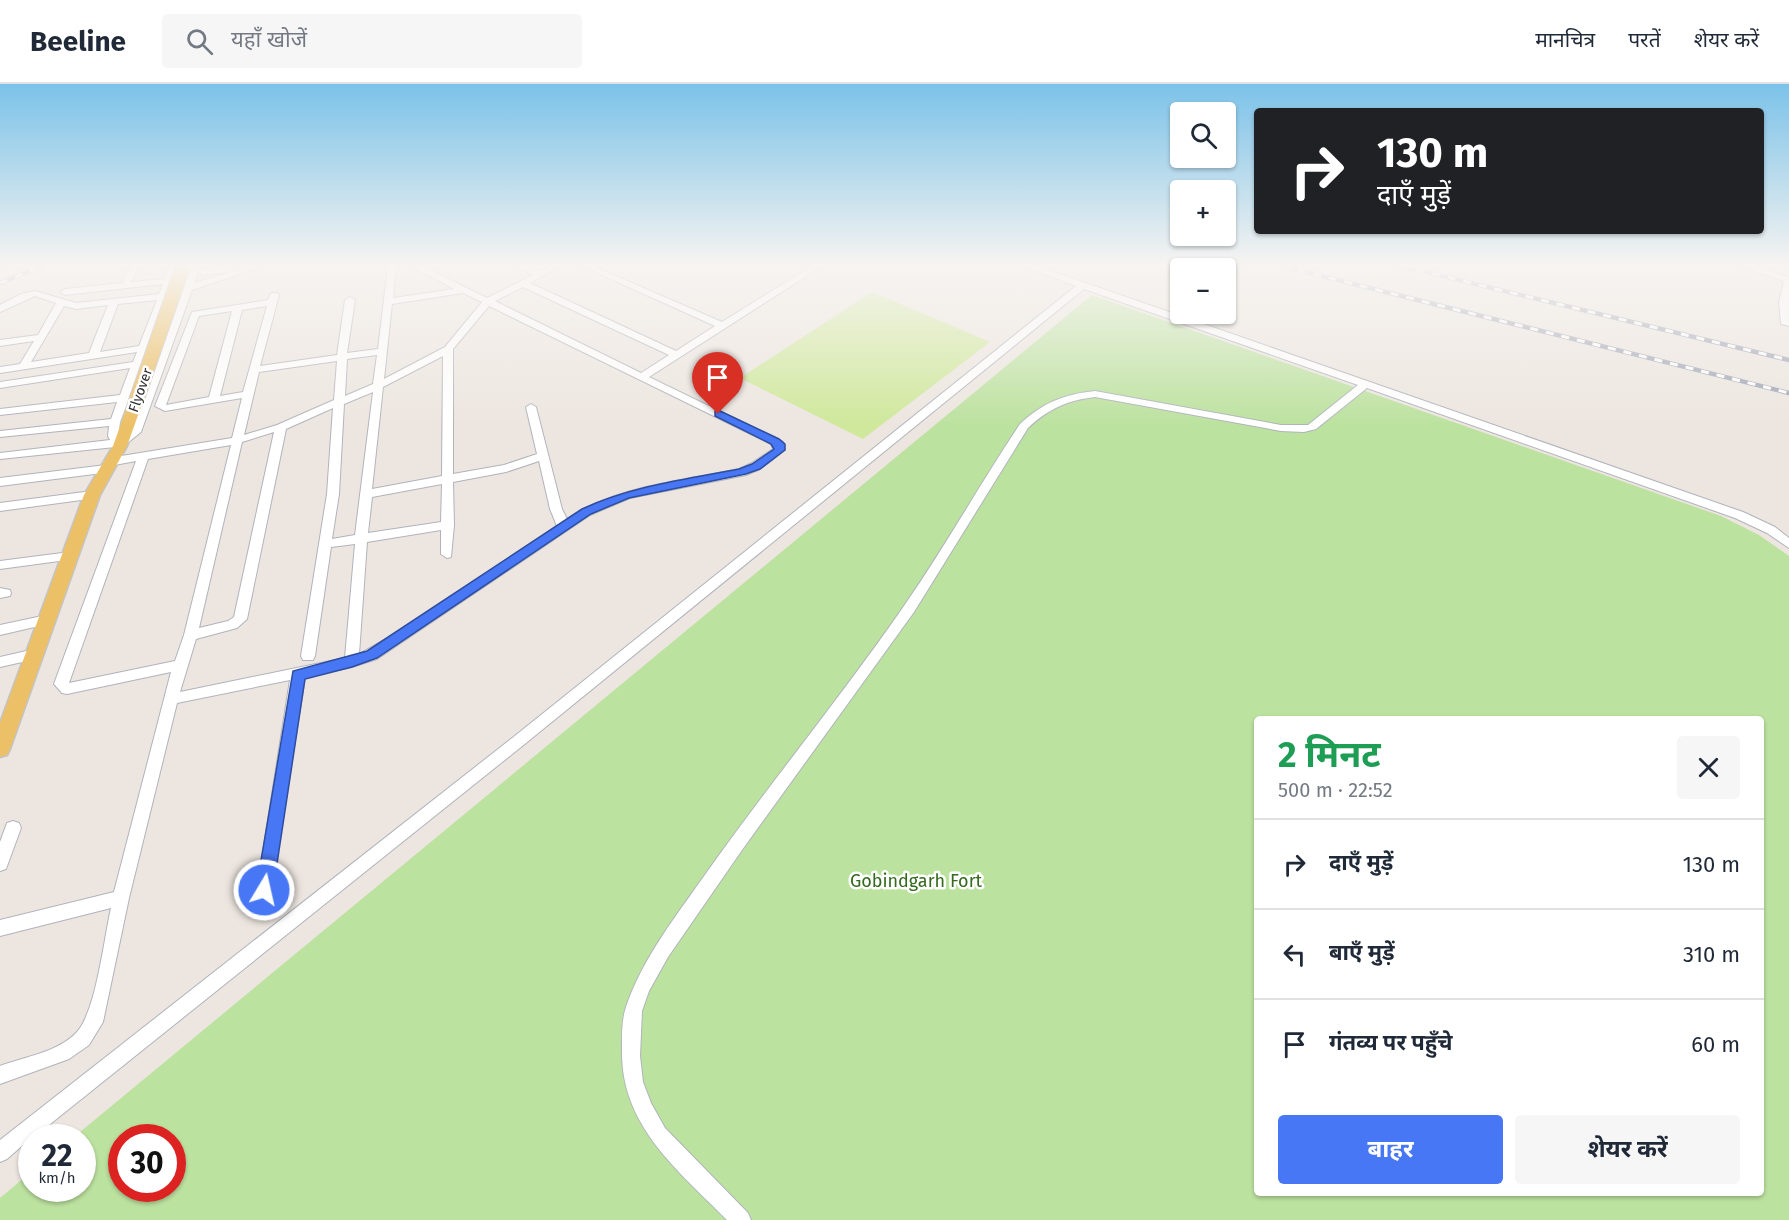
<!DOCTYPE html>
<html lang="hi">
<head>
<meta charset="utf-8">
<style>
	:root { --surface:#fff; --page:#f6f6f7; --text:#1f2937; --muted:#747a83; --line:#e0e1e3; --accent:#4777f4 }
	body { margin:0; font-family:"Fira Sans","Noto Sans Devanagari",sans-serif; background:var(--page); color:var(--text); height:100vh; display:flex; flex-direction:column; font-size:22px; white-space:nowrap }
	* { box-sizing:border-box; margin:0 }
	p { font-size:20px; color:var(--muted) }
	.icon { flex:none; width:33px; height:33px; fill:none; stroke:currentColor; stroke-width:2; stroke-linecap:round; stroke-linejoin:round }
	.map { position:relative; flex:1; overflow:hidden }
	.drawer { position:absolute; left:1254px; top:632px; width:510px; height:480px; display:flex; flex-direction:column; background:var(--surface); border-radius:6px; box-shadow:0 2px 4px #0004 }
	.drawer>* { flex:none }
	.banner { position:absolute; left:1254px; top:24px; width:510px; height:126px; border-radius:6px; box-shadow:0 2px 4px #0004; background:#202124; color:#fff; overflow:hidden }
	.controls { position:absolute; left:1170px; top:18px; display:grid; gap:12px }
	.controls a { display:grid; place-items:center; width:66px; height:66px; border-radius:6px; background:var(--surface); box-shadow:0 2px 4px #0004; font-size:30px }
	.speed { position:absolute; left:18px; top:1040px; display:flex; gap:12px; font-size:30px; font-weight:700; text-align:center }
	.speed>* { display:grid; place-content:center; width:78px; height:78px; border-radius:50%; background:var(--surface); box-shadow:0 2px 4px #0004; line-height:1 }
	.speed small { font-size:15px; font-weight:400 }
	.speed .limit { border:9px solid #d22; background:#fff; color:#111 }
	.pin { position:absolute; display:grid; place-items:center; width:51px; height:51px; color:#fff; margin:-62px -26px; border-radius:50% 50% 50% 0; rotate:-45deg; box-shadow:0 0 6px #0007 }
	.pin .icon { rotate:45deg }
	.me { position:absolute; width:66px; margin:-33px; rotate:9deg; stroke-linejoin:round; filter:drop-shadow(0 0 4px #0008) }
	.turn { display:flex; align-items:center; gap:21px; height:126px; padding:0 24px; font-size:27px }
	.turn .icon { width:78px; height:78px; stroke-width:2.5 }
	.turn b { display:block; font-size:42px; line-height:51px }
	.round { display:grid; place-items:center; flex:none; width:63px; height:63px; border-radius:6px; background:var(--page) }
	.head { display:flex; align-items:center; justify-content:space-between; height:102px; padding:0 24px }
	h1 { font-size:36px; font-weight:700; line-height:45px; color:#1e9e55 }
	.cta { display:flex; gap:12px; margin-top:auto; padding:12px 24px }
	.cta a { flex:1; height:69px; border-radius:6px; background:var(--accent); color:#fff; font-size:24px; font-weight:700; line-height:69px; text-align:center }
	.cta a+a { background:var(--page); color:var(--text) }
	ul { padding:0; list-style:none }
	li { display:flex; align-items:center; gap:18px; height:90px; padding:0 24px; border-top:2px solid var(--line) }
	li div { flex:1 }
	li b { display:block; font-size:22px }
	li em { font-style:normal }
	header { display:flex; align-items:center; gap:36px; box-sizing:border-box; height:84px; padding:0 30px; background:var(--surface); border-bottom:2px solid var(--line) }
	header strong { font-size:28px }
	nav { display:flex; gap:33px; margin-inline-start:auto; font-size:21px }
	.search { width:420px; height:54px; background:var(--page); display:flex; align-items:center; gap:15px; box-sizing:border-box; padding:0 21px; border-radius:6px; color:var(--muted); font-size:22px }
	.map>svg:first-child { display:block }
	.green { fill:#bce29f; fill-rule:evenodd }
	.pitch { fill:#cfe89b }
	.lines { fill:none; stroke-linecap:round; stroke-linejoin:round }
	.minor-casing { stroke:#b0b3bc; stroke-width:2 }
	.major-casing { stroke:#c4c4c4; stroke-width:3 }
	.minor { fill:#fff; fill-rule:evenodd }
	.major { fill:#ecc066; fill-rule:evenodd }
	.rail-casing { stroke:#a2a7b6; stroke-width:4.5 }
	.rail { stroke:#fff; stroke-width:3; stroke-dasharray:8; stroke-linecap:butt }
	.major-bridge-casing { stroke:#c4c4c4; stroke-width:16; stroke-linecap:butt }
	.major-bridge { stroke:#ecc066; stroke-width:14 }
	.route { fill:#4777f4; stroke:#2e4d9f; stroke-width:1.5 }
	.labels { text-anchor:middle; stroke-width:5; stroke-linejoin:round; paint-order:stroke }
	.far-street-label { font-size:14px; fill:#2d2d2d; stroke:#fff }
	.near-park-label { font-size:18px; fill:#34691e; stroke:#fff }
</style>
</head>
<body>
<header>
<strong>Beeline</strong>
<div class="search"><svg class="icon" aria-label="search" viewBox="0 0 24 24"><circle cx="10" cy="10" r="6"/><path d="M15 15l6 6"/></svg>यहाँ खोजें</div>
<nav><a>मानचित्र</a><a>परतें</a><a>शेयर करें</a></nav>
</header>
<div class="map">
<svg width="1789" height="1136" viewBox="0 0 1789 1136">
	<rect width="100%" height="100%" fill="#ede6e0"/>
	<path class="green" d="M 1092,211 L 1721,432 L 1759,451 L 1789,472 L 1789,1136 L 0,1136 L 0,1114 L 31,1088 L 32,1104 L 82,1104 L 82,1053 L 74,1053 ZM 1257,634 L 1761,634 L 1761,1108 L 1257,1108 ZM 122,1053 L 172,1053 L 172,1104 L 122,1104 Z"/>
	<polygon class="pitch" points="872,208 990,258 863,355 740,294"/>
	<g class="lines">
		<defs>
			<g id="minor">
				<polygon points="0,182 5,182 0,185"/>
				<path d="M 131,182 L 139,182 L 131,198 L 165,195 L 170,182 L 178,182 L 169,207 L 184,202 L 192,182 L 200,182 L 199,186 L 230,182 L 234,185 L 230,188 L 202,191 L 198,189 L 194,199 L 251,182 L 263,182 L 192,206 L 141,348 L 120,365 L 115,363 L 0,375 L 0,369 L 110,356 L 108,352 L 109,342 L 0,353 L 0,347 L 111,335 L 117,318 L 0,331 L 0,325 L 120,311 L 130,284 L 0,304 L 0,298 L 133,278 L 137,268 L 0,289 L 0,283 L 20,280 L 34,257 L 0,262 L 0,256 L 38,251 L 56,219 L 35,212 L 0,228 L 0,221 L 21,210 L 35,207 L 76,219 L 159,210 L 163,200 L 65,211 L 60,208 L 65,205 L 122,199 ZM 182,209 L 131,347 L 121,355 L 118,352 L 120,338 L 167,214 ZM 157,216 L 139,262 L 100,268 L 118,220 ZM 108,221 L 89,269 L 31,278 L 64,222 L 76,225 Z"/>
				<path d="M 388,182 L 396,182 L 393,214 L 454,205 L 411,182 L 422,182 L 487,214 L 533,191 L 516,182 L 527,182 L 539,187 L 550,182 L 560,182 L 530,199 L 676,267 L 715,242 L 582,182 L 593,182 L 722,238 L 812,182 L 822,182 L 649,293 L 783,358 L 785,366 L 760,385 L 746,391 L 630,414 L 590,431 L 377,575 L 352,583 L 305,593 L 271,811 L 265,813 L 259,811 L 257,806 L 290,596 L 177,619 L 129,814 L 103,938 L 89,961 L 69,975 L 0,1000 L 0,982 C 24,973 58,968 76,949 C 96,929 104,854 111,824 L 0,852 L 0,836 L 114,808 L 171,588 L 67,610 L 62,609 L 54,600 L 136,377 L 109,382 L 103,378 L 109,374 L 232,354 L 242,314 L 165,327 L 155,322 L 192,228 L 268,216 L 271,209 L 277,209 L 279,211 L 260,282 L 337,271 L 345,216 L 350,213 L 355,216 L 347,269 L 378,265 ZM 523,203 L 669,271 L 641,289 L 495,217 ZM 463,209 L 482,218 L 445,263 L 384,295 L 392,220 ZM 267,222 L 243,308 L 220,312 L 242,226 ZM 489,222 L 771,360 L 773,365 L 752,379 L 739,385 C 681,397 617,402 567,435 L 562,425 L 536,323 L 531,320 L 526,323 L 537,370 L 504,381 L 453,390 L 453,265 ZM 232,227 L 209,313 L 166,321 L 199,232 ZM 377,271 L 373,300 L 345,312 L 347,275 ZM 443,272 L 442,392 L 372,405 L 383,303 ZM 337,277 L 334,316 L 277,341 L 244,351 L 259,288 ZM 373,308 L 355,451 L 332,455 L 339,410 L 344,320 ZM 333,324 L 327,410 L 301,572 L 303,576 L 313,576 L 315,572 L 331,463 L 355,460 L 345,574 L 180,608 L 196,555 L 237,544 L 247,535 L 286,345 ZM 274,348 L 234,533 L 228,537 L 199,544 L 242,358 ZM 231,361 L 184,551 L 175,577 L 69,599 L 148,375 ZM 539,377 L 550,425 L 557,442 L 391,552 L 359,570 L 367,458 L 441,446 L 441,470 L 447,474 L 451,473 L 454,441 L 453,398 L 506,388 ZM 442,400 L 441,438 L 368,449 L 372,413 Z"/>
				<path d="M 1023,182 L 1035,182 L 1086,199 L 1743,428 L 1775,443 L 1789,454 L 1789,464 L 1767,449 L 1735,434 L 1367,304 L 1316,345 L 1304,348 L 1281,347 L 1095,313 C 1068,316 1048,325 1028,344 L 914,528 L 742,766 L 668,873 L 649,907 L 642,927 L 640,972 L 643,998 L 651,1019 L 665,1044 L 748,1129 L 751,1136 L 727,1136 C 680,1088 623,1044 622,971 C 622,957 621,937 626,923 C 643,873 677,831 707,788 C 771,698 841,613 904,522 C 945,463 980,400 1020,340 C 1042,319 1065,310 1095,307 L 1281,341 L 1308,341 L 1358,301 L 1084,205 L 526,659 L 34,1053 L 32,1053 L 7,1075 L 0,1078 L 0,1056 L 516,651 L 1076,202 Z"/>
				<polygon points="1740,182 1752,182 1789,193 1789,242 1781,240 1779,218 1784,197"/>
				<polygon points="106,381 110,382 110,388 0,402 0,394"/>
				<polygon points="92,407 96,408 98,411 96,414 0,427 0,419"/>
				<polygon points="70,468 76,472 74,475 0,485 0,477"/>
				<polygon points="0,504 10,506 11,509 10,512 0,514"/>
				<polygon points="47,531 54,536 52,539 0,551 0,541"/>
				<polygon points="35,565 40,566 42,570 40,574 0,583 0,573"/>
				<polygon points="13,737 19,739 21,744 6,785 0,787 0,758 7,739"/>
			</g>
			<polygon id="major" points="135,316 142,320 127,362 100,411 10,665 7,671 0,673 0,639 84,411 113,362 128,320"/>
		</defs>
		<use href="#minor" class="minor-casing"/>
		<use href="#major" class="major-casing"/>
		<use href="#minor" class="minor"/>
		<use href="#major" class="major"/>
		<defs>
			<g id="rail">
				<polyline points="1282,182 1789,309"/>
				<polyline points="1401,182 1789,276"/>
				<polyline points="0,199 43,182"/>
			</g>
		</defs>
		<use href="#rail" class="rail-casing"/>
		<use href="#rail" class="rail"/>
		<defs>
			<polyline id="major-bridge" points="135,320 183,182"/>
		</defs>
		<use href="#major-bridge" class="major-bridge-casing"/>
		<use href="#major-bridge" class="major-bridge"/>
	</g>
	<linearGradient id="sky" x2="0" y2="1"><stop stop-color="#7bc2e9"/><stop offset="0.53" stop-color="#f7f4f1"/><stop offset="1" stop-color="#f7f4f1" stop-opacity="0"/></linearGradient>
	<rect width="1789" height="341" fill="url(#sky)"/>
	<path class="route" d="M 718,326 L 779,355 L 785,360 L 785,366 L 760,385 L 746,390 L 629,414 L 591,430 L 377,574 L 352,583 L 305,595 L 273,806 L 270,811 L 264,813 L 259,811 L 256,806 L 293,587 L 367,567 L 582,425 C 632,402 686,395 739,385 L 752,380 L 774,365 L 771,360 L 715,332 L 715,327 Z"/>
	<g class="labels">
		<g class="far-street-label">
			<text transform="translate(140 306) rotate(-71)" y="5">Flyover</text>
		</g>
		<g class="near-park-label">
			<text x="916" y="803">Gobindgarh Fort</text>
		</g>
	</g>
</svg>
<div class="controls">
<a><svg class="icon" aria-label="search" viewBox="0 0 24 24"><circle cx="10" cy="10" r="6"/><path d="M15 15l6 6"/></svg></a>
<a>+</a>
<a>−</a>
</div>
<div class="speed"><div>22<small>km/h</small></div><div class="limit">30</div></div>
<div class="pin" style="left:718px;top:330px;background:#d93025"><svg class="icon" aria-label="arrive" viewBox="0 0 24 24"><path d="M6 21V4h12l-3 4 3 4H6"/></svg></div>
<svg class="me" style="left:264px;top:806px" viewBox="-20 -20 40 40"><circle r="17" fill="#4777f4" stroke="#fff" stroke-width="3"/><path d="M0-11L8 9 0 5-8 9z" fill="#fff"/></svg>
<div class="banner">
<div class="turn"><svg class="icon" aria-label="right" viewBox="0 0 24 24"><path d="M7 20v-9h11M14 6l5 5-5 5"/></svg><div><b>130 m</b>दाएँ मुड़ें</div></div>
</div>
<section class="drawer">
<div class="head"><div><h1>2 मिनट</h1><p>500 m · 22:52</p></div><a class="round"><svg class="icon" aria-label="close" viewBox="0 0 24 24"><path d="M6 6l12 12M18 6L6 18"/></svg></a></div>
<ul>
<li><svg class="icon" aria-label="right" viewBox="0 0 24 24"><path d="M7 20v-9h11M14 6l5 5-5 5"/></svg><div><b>दाएँ मुड़ें</b></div><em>130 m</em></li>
<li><svg class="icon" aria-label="left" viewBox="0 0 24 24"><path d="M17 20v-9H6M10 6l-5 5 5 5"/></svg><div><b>बाएँ मुड़ें</b></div><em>310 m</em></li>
<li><svg class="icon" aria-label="arrive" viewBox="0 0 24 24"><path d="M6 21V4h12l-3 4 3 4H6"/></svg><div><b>गंतव्य पर पहुँचे</b></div><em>60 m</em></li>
</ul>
<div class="cta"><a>बाहर</a><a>शेयर करें</a></div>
</section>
</div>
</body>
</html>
